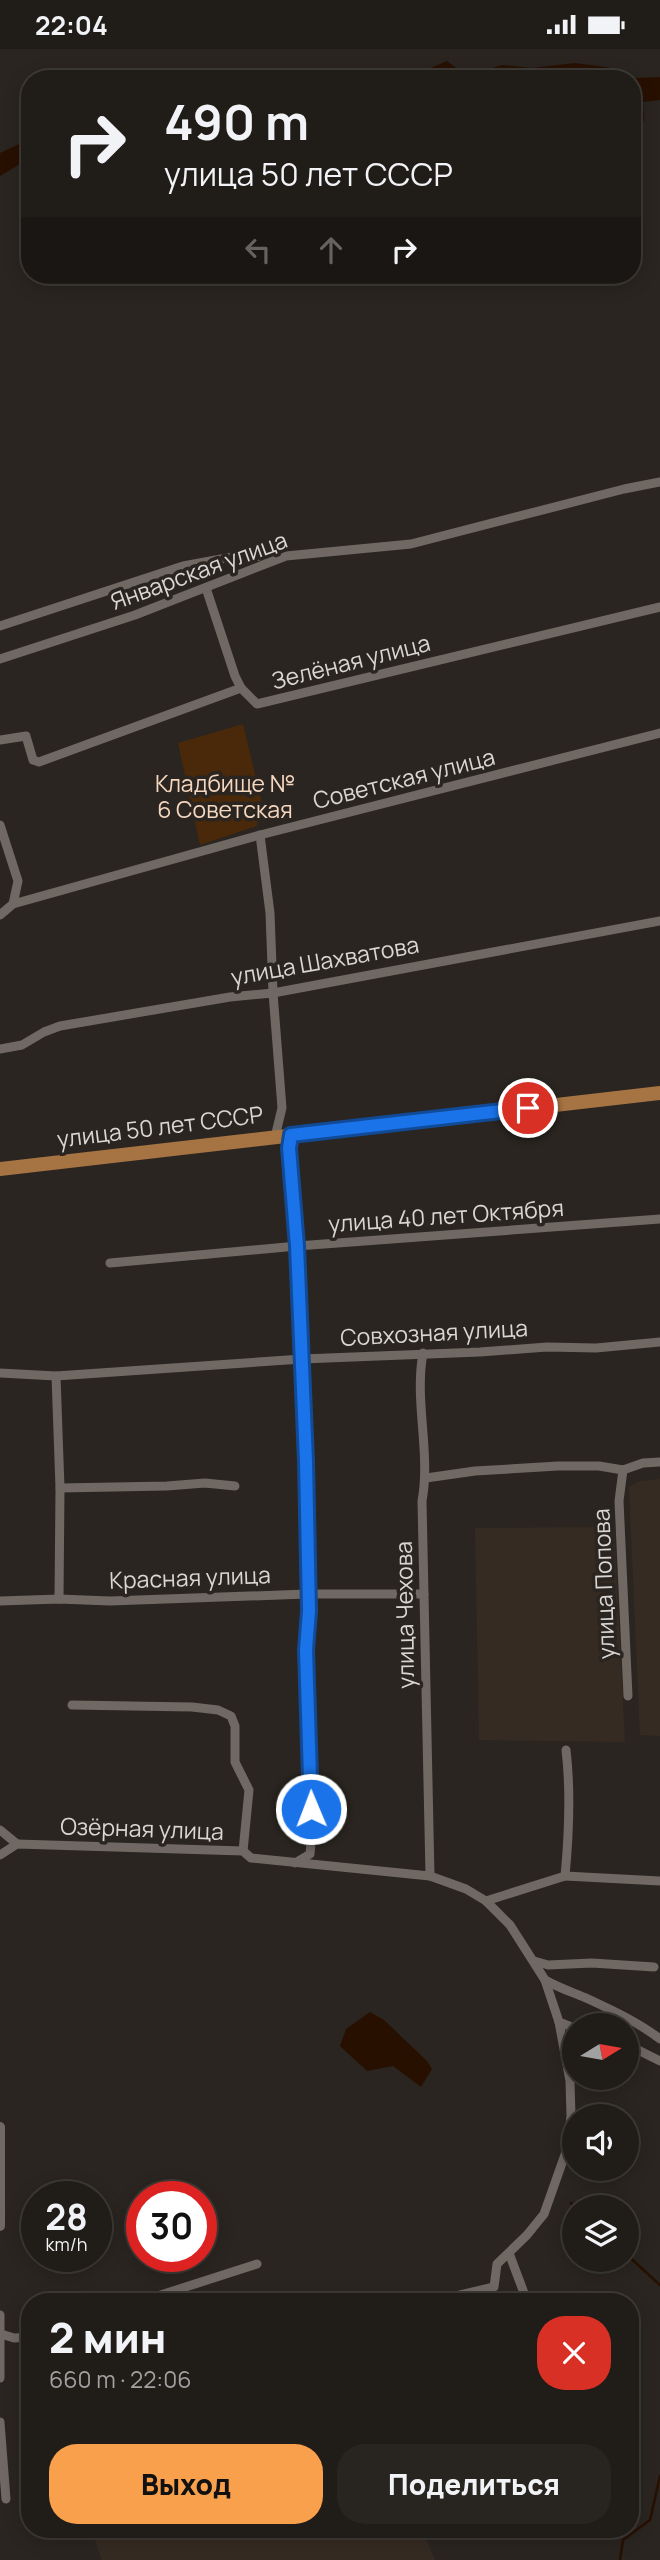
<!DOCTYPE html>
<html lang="ru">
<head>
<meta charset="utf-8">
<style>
	:root { --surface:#201c18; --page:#282521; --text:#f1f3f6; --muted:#a2a1a2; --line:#3d3a37; --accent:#f9a04d }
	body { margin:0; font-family:Manrope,sans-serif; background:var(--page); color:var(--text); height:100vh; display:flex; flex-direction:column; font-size:26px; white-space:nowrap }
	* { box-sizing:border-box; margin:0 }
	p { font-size:23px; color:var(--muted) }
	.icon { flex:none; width:38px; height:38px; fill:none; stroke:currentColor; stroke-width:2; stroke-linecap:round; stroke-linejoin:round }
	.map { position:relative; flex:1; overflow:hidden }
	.details { position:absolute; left:21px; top:2244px; width:618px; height:245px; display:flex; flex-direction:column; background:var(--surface); border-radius:28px; box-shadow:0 4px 18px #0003,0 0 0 2px var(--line) }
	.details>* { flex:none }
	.banner { position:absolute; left:21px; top:21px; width:620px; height:214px; border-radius:28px; box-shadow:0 4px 18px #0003,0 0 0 2px var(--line); background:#201c18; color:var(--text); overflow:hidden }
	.needle { width:46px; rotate:79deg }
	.fabs { position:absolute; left:562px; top:1964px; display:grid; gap:14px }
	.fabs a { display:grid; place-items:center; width:77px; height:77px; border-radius:50%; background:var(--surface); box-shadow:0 4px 18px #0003,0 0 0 2px var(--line); font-size:35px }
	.speed { position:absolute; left:21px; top:2132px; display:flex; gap:14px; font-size:35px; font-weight:700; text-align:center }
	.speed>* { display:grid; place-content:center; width:91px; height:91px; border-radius:50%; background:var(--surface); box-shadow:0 4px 18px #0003,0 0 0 2px var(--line); line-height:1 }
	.speed small { font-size:18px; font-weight:400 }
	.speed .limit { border:10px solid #d22; background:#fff; color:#111 }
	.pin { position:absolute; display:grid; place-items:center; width:60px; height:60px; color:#fff; margin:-30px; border:4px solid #fff; border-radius:50%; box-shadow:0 2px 7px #0007 }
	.me { position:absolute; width:77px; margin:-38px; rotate:359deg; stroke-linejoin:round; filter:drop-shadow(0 0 5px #0008) }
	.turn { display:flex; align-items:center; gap:24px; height:147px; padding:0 28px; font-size:32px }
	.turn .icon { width:91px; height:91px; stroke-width:2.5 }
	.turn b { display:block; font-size:49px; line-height:60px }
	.lanes { display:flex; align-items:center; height:66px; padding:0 28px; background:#0003; justify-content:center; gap:35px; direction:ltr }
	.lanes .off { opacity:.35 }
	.round { display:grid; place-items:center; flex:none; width:74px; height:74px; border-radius:28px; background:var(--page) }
	.overview { display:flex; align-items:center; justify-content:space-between; height:119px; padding:0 28px }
	h1 { font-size:42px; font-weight:800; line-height:52px }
	.primary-button { display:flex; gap:14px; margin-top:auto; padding:14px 28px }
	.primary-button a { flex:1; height:80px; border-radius:28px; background:var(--accent); color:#111; font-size:28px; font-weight:800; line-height:80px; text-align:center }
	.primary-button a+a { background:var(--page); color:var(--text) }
	.status { display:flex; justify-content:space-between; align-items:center; height:49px; padding:0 35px; background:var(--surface); direction:ltr }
	.status svg { height:19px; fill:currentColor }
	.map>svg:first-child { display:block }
	.built { fill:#362b22 }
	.green { fill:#49290a }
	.water { fill:#281000 }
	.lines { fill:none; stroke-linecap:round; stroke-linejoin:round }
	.stream { stroke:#281000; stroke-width:2.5 }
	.minor { stroke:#6f6863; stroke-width:9 }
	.tertiary { stroke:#6f6863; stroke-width:10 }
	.primary { stroke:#a67343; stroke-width:14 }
	.route-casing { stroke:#114b97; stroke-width:18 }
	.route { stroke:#1a73e8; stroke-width:12 }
	.labels { text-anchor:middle; stroke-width:7; stroke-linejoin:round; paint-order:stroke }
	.street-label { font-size:23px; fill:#d9d6d3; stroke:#2a2520 }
	.park-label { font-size:23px; fill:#f5d6be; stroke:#2a2520 }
</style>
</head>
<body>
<div class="status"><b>22:04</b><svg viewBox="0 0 49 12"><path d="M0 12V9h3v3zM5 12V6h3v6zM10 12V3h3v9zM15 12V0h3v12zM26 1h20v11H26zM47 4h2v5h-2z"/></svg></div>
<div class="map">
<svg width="660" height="2511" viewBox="0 0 660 2511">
	<rect width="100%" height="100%" fill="#2a2520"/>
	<g class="built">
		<polygon points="660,1430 660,1687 640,1686 629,1438 640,1432"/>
		<polygon points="614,1478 625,1693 479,1691 475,1479"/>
		<polygon points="91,2480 422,2480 435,2511 102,2511"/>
	</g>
	<polygon class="green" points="243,675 262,754 257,777 200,796 178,694"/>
	<g class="water">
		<polygon points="447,12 467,27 502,16 531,19 575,14 612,19 633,29 660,28 660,51 643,53 644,72 632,73 632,30 390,30 412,27"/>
		<polygon points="30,90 30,109 0,127 0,104"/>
		<polygon points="370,1963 384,1971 427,2012 432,2020 421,2038 393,2017 367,2022 340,1997 346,1980"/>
	</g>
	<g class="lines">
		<g class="stream">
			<polyline points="571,2154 575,2158"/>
			<polyline points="626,2205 660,2236"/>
			<polyline points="620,2511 623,2491 650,2471 660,2427"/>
		</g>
		<g class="minor">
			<polyline points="206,539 235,627 241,639"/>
			<polyline points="0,577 183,517 232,508 281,507"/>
			<polyline points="0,610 135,566 286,507 411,495 624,440 660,433"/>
			<polyline points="0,691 26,687 33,711 39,713 241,639 257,655 660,558"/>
			<polyline points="0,776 18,832 13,855"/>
			<polyline points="260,786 270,864 273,944 282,1059 275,1088"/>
			<polyline points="0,866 13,855 260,786 660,684"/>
			<polyline points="0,1000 22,996 44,983 60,977 230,948 273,944 660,872"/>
			<polyline points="291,1086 289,1099 297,1197 306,1412 309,1562 306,1601 312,1783 310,1805 295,1814"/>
			<polyline points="110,1214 297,1197 660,1170"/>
			<path d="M 423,1304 C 414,1353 431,1403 422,1452 L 430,1827"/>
			<polyline points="0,1324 56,1327 302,1310 480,1303 547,1298 596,1299 660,1293"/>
			<polyline points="56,1327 60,1439 59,1550"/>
			<polyline points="623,1421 619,1452 628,1647"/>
			<polyline points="426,1429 475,1422 558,1417 599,1417 623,1421 643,1414 660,1413"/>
			<polyline points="60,1439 167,1437 205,1434 235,1437"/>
			<polyline points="0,1552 59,1550 110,1552 307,1545 424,1545"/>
			<polyline points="72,1656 192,1658 218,1661 231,1667 235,1677 235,1713 249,1741 243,1802"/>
			<polyline points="0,1781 17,1795"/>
			<polyline points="0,1806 17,1795 243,1802 251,1809 430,1827 466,1840 486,1852 510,1876 545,1931 559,1973 574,1979"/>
			<polyline points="565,1827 660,1832"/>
			<path d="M 486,1852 L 565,1827 C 569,1785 571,1743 566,1701"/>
			<polyline points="534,1912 548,1916 592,1914 654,1918"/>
			<path d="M 545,1931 C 559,1939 572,1943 586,1949 C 612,1961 638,1973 660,1990"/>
			<polyline points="626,1995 660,2012"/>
			<polyline points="509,2204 527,2252"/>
			<polyline points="142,2252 257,2215"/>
			<polyline points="434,2252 494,2238 497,2215 527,2186 544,2165 567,2100 571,2067 570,2032 559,1973"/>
			<polyline points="0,2266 0,2329"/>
			<polyline points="1,2285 14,2289 30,2288"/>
			<polyline points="0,2373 6,2450"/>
		</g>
		<polyline class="tertiary" points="0,2078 0,2177"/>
		<polyline class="primary" points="0,1120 660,1044"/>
	</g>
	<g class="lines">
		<defs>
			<polyline id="route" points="311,1760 306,1601 309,1562 306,1412 297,1197 289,1099 291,1086 528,1059"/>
		</defs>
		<use href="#route" class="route-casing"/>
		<use href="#route" class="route"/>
	</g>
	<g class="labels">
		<g class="street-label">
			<text transform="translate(199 522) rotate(-20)" y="8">Январская улица</text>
			<text transform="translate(351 613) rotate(-14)" y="8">Зелёная улица</text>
			<text transform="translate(404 730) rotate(-14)" y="8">Советская улица</text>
			<text transform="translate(325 912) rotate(-10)" y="8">улица Шахватова</text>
			<text transform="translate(160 1078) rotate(-7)" y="8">улица 50 лет СССР</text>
			<text transform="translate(446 1167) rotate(-4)" y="8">улица 40 лет Октября</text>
			<text transform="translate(434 1284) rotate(-3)" y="8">Совхозная улица</text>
			<text transform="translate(190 1529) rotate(-2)" y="8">Красная улица</text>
			<text transform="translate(604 1535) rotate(-92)" y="8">улица Попова</text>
			<text transform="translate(405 1566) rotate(-91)" y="8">улица Чехова</text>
			<text transform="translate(142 1780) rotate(2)" y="8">Озёрная улица</text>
		</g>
		<g class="park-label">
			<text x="225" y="743">Кладбище №<tspan x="225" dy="26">6 Советская</tspan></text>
		</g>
	</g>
</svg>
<div class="fabs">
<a><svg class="needle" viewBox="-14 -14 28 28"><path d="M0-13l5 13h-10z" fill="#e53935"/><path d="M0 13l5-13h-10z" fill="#a2a1a2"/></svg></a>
<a><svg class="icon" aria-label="sound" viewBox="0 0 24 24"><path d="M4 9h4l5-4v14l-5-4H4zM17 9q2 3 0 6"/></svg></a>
<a><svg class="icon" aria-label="layers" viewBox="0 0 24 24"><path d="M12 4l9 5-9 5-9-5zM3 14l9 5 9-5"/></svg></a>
</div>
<div class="speed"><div>28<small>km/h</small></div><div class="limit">30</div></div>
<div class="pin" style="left:528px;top:1059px;background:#d93025"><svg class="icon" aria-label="arrive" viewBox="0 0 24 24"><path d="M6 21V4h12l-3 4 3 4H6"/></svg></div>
<svg class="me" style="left:311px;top:1760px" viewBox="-20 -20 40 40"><circle r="17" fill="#1a73e8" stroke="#fff" stroke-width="3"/><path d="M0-11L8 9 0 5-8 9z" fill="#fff"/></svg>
<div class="banner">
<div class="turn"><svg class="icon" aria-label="right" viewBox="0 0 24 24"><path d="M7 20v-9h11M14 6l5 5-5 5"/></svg><div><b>490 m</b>улица 50 лет СССР</div></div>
<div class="lanes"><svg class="icon off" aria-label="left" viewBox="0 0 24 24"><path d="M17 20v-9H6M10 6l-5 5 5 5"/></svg><svg class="icon off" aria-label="ahead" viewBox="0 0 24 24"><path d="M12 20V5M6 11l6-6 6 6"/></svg><svg class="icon" aria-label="right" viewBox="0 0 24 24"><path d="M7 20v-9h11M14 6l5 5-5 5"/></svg></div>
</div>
<section class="details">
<div class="overview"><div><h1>2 мин</h1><p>660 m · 22:06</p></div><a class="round" style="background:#d93025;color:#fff"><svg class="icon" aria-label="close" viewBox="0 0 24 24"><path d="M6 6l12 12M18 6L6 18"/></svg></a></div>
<div class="primary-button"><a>Выход</a><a>Поделиться</a></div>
</section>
</div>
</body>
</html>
